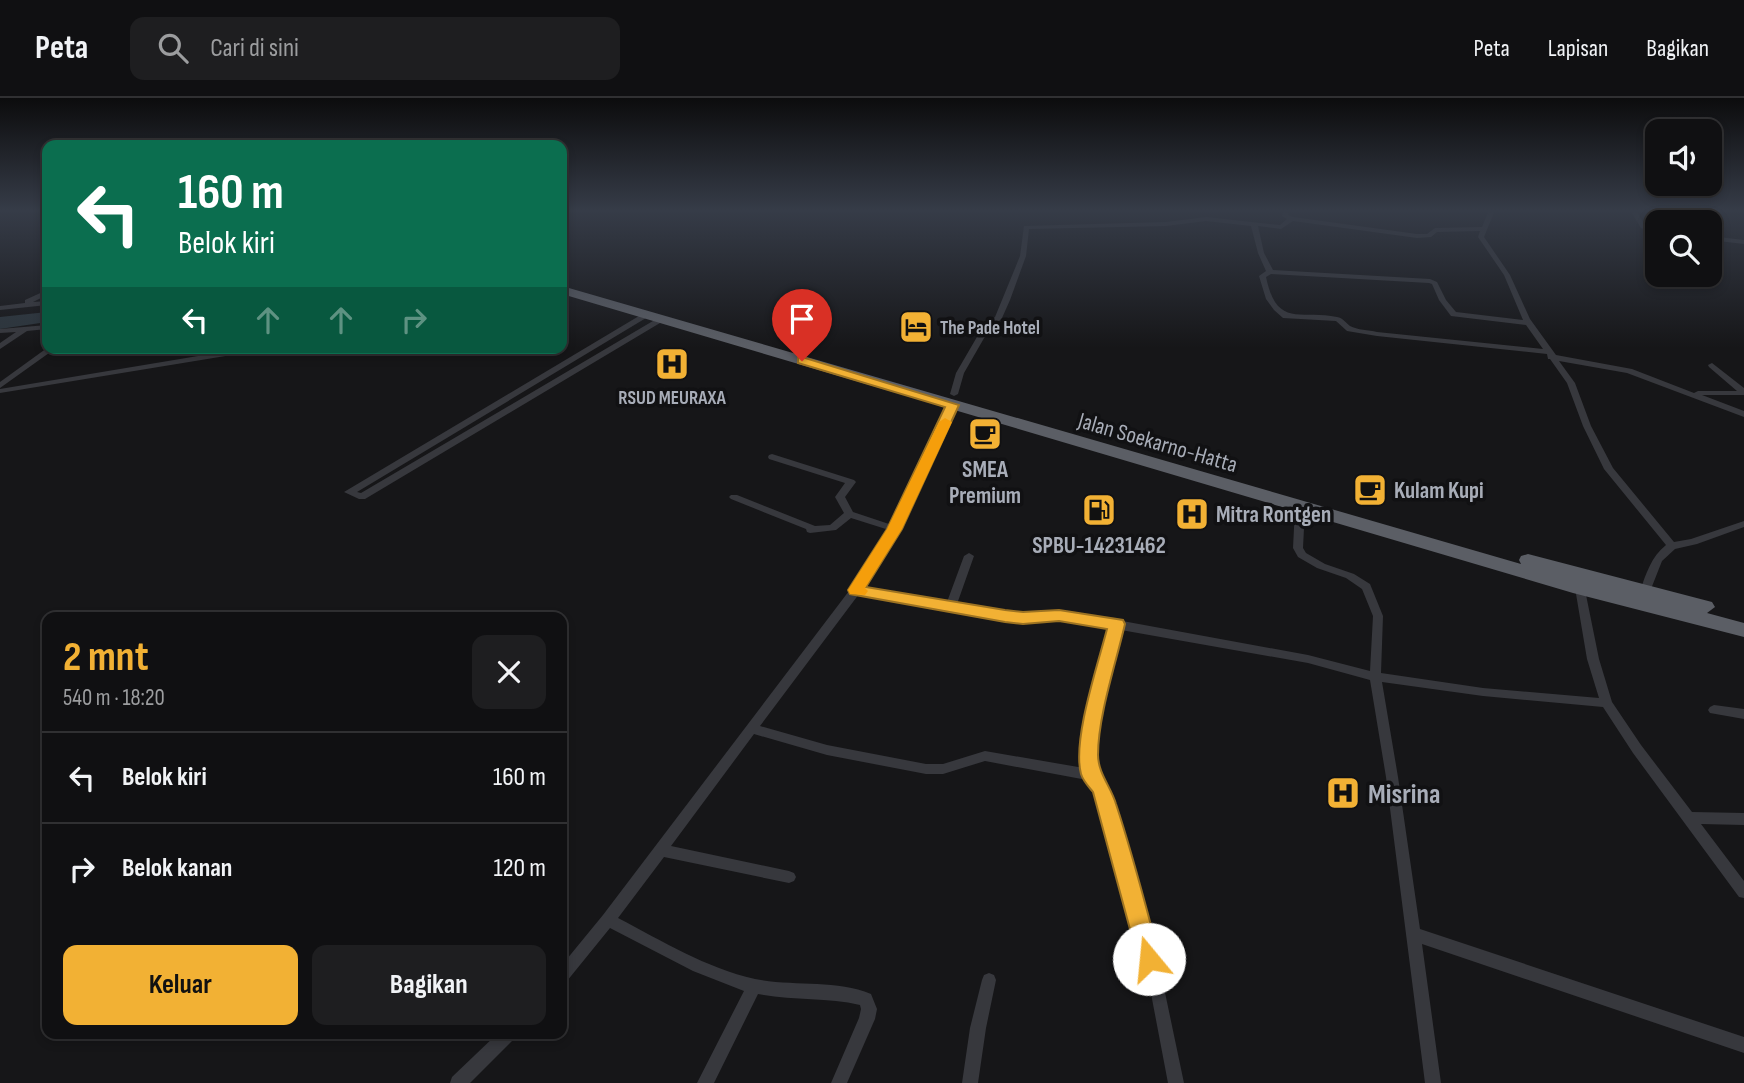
<!DOCTYPE html>
<html lang="id">
<head>
<meta charset="utf-8">
<style>
	:root { --surface:#101012; --page:#1e1e20; --text:#f1f3f6; --muted:#9c9d9f; --line:#303032; --accent:#f2b134 }
	body { margin:0; font-family:"Sofia Sans Condensed",sans-serif; background:var(--page); color:var(--text); height:100vh; display:flex; flex-direction:column; font-size:26px; white-space:nowrap }
	* { box-sizing:border-box; margin:0 }
	p { font-size:23px; color:var(--muted) }
	.icon { flex:none; width:38px; height:38px; fill:none; stroke:currentColor; stroke-width:2; stroke-linecap:round; stroke-linejoin:round }
	.map { position:relative; flex:1; overflow:hidden }
	.sheet { position:absolute; left:42px; top:514px; width:525px; height:427px; display:flex; flex-direction:column; background:var(--surface); border-radius:14px; box-shadow:0 4px 10px #0003,0 0 0 2px var(--line) }
	.sheet>* { flex:none }
	.top-card { position:absolute; left:42px; top:42px; width:525px; height:214px; border-radius:14px; box-shadow:0 4px 10px #0003,0 0 0 2px var(--line); background:#0b6e4f; color:#fff; overflow:hidden }
	.tools { position:absolute; left:1645px; top:21px; display:grid; gap:14px }
	.tools a { display:grid; place-items:center; width:77px; height:77px; border-radius:14px; background:var(--surface); box-shadow:0 4px 10px #0003,0 0 0 2px var(--line); font-size:35px }
	.pin { position:absolute; display:grid; place-items:center; width:60px; height:60px; color:#fff; margin:-72px -30px; border-radius:50% 50% 50% 0; rotate:-45deg; box-shadow:0 0 7px #0007 }
	.pin .icon { rotate:45deg }
	.me { position:absolute; width:77px; margin:-38px; rotate:343deg; stroke-linejoin:round; filter:drop-shadow(0 0 5px #0008) }
	.turn { display:flex; align-items:center; gap:24px; height:147px; padding:0 21px; font-size:32px }
	.turn .icon { width:91px; height:91px; stroke-width:2.5 }
	.turn b { display:block; font-size:49px; line-height:60px }
	.lanes { display:flex; align-items:center; height:66px; padding:0 21px; background:#0003; justify-content:center; gap:35px; direction:ltr }
	.lanes .off { opacity:.35 }
	.round { display:grid; place-items:center; flex:none; width:74px; height:74px; border-radius:14px; background:var(--page) }
	.overview { display:flex; align-items:center; justify-content:space-between; height:119px; padding:0 21px }
	h1 { font-size:42px; font-weight:700; line-height:52px; color:var(--accent) }
	.primary-button { display:flex; gap:14px; margin-top:auto; padding:14px 21px }
	.primary-button a { flex:1; height:80px; border-radius:14px; background:var(--accent); color:#111; font-size:28px; font-weight:700; line-height:80px; text-align:center }
	.primary-button a+a { background:var(--page); color:var(--text) }
	ul { padding:0; list-style:none }
	li { display:flex; align-items:center; gap:21px; height:91px; padding:0 21px; border-top:2px solid var(--line) }
	li div { flex:1 }
	li b { display:block; font-size:26px }
	li em { font-style:normal }
	header { display:flex; align-items:center; gap:42px; box-sizing:border-box; height:98px; padding:0 35px; background:var(--surface); border-bottom:2px solid var(--line) }
	header strong { font-size:33px }
	nav { display:flex; gap:38px; margin-inline-start:auto; font-size:24px }
	.search { width:490px; height:63px; background:var(--page); display:flex; align-items:center; gap:18px; box-sizing:border-box; padding:0 24px; border-radius:14px; color:var(--muted); font-size:26px }
	.map>svg:first-child { display:block }
	.lines { fill:none; stroke-linecap:round; stroke-linejoin:round }
	.river { fill:#2c353c; fill-rule:evenodd }
	.minor { fill:#37383d; fill-rule:evenodd }
	.trunk { fill:#5b5e65; fill-rule:evenodd }
	.route { fill:#f2b134; stroke:#9d7322; stroke-width:2 }
	.slow { fill:#f59e0b }
	.labels { text-anchor:middle; stroke-width:7; stroke-linejoin:round; paint-order:stroke }
	.far-poi-label { font-size:19px; font-weight:bold; fill:#a8adb8; stroke:#111113; text-anchor:start }
	.street-label { font-size:23px; fill:#a8adb8; stroke:#111113 }
	.poi-label { font-size:23px; font-weight:bold; fill:#a8adb8; stroke:#111113 }
	.near-poi-label { font-size:28px; font-weight:bold; fill:#a8adb8; stroke:#111113; text-anchor:start }
</style>
</head>
<body>
<header>
<strong>Peta</strong>
<div class="search"><svg class="icon" aria-label="search" viewBox="0 0 24 24"><circle cx="10" cy="10" r="6"/><path d="M15 15l6 6"/></svg>Cari di sini</div>
<nav><a>Peta</a><a>Lapisan</a><a>Bagikan</a></nav>
</header>
<div class="map">
<svg width="1744" height="985" viewBox="0 0 1744 985">
	<rect width="100%" height="100%" fill="#161618"/>
	<g class="lines">
		<polygon class="river" points="47,214 47,224 0,231 0,219"/>
		<g class="minor">
			<path d="M 1283,112 L 1289,112 L 1288,117 L 1293,119 L 1417,136 L 1427,136 L 1435,130 L 1482,129 L 1489,112 L 1495,112 L 1484,139 L 1510,177 L 1530,221 L 1556,257 L 1632,271 L 1694,295 L 1698,293 L 1737,293 L 1709,269 L 1708,267 L 1712,265 L 1744,290 L 1744,297 L 1702,297 L 1744,313 L 1744,319 L 1627,275 L 1559,263 L 1575,285 L 1591,328 L 1613,370 L 1674,444 L 1691,441 L 1744,423 L 1744,429 L 1697,446 L 1675,451 L 1662,463 L 1649,496 L 1641,496 L 1640,493 C 1646,476 1651,459 1666,447 L 1604,371 L 1583,328 L 1567,285 L 1550,261 L 1548,261 L 1547,256 L 1377,238 L 1347,233 L 1336,223 L 1283,220 L 1274,212 L 1266,201 L 1259,178 L 1266,173 L 1258,155 L 1251,128 L 1206,123 L 1166,128 L 1029,131 L 1026,158 L 1010,202 L 1002,220 L 987,235 L 964,275 L 958,296 L 954,298 L 950,296 L 956,275 L 981,232 L 995,219 L 1002,202 L 1020,158 L 1024,128 L 1166,124 L 1206,119 L 1280,127 L 1287,121 L 1282,118 ZM 1293,123 L 1417,140 L 1431,139 L 1437,134 L 1480,133 L 1478,139 L 1504,177 L 1523,222 L 1456,214 L 1446,202 L 1437,184 L 1430,181 L 1273,172 L 1264,155 L 1258,128 L 1281,131 ZM 1271,176 L 1429,185 L 1432,186 L 1439,202 L 1451,218 L 1526,227 L 1543,251 L 1377,234 C 1369,232 1357,232 1350,228 C 1345,224 1343,220 1337,219 C 1300,211 1277,231 1266,179 Z"/>
			<polygon points="1630,112 1636,112 1645,128 1657,132 1657,136 1641,130"/>
			<polygon points="1710,138 1744,142 1744,146 1710,142"/>
			<polygon points="47,192 47,197 33,204 47,203 47,207 0,212 0,208 25,205 25,202"/>
			<polygon points="644,215 651,217 357,394 361,395 658,220 665,222 365,401 359,401 344,394"/>
			<polygon points="47,227 47,231 27,233 0,251 0,245 16,234 0,235 0,231"/>
			<polygon points="47,250 56,250 0,290 0,284"/>
			<polygon points="246,250 266,250 262,252 0,295 0,291"/>
			<path d="M 952,304 L 956,307 L 900,431 L 863,490 L 947,504 L 964,458 L 969,455 L 974,458 L 957,506 L 1023,516 L 1059,513 L 1117,522 L 1308,557 L 1370,573 L 1373,518 L 1362,491 L 1346,480 L 1317,470 L 1298,459 L 1293,450 L 1295,410 L 1300,407 L 1305,410 L 1303,450 L 1306,455 L 1325,466 L 1354,476 L 1370,486 L 1383,518 L 1381,575 L 1483,590 L 1599,600 L 1587,561 L 1575,490 L 1580,486 L 1584,487 L 1599,561 L 1612,604 L 1641,647 L 1692,714 L 1744,715 L 1744,727 L 1701,726 L 1744,783 L 1744,800 L 1739,799 L 1633,655 L 1603,609 L 1483,598 L 1382,584 L 1398,679 L 1420,831 L 1744,939 L 1744,955 L 1422,846 L 1441,985 L 1425,985 L 1386,679 L 1370,582 L 1308,565 L 1121,532 L 1098,632 L 1094,657 L 1097,675 L 1108,691 L 1124,740 L 1163,885 L 1184,985 L 1168,985 L 1149,885 L 1096,693 L 1087,682 L 985,663 L 943,676 L 926,676 L 827,657 L 754,636 L 671,748 L 789,773 L 794,775 L 796,779 L 794,783 L 789,785 L 664,759 L 618,820 C 662,843 706,870 755,881 C 793,889 835,881 871,896 L 877,911 L 875,921 L 847,985 L 831,985 L 859,920 L 861,911 L 860,907 C 827,899 792,903 758,896 L 714,985 L 697,985 L 744,893 L 693,873 L 610,830 L 567,883 L 562,885 L 562,867 L 603,817 L 852,489 L 889,432 L 851,420 L 836,432 L 810,435 L 807,434 L 806,431 L 731,401 L 729,399 L 731,397 L 737,397 L 815,428 L 830,427 L 844,415 L 835,399 L 845,385 L 769,361 L 768,359 L 769,357 L 772,356 L 854,382 L 856,384 L 845,399 L 853,414 L 892,427 L 948,307 ZM 859,496 L 1005,522 L 1023,524 L 1059,521 L 1111,530 L 1086,632 L 1082,657 L 1084,670 L 985,653 L 943,666 L 926,666 L 827,647 L 760,628 Z"/>
			<polygon points="1714,607 1744,611 1744,621 1710,615 1708,612 1710,609"/>
			<polygon points="989,875 994,877 996,882 986,930 978,985 962,985 970,930 982,882 984,877"/>
			<polygon points="497,936 517,936 514,941 470,985 450,985 452,979"/>
		</g>
		<polygon class="trunk" points="562,188 1521,466 1519,462 1521,458 1528,456 1712,504 1715,509 1707,515 1744,525 1744,539 1573,495 562,196"/>
	</g>
	<linearGradient id="sky" x2="0" y2="1"><stop stop-color="#0c0c0d"/><stop offset="0.45" stop-color="#363c48"/><stop offset="1" stop-color="#363c48" stop-opacity="0"/></linearGradient>
	<rect width="1744" height="250" fill="url(#sky)"/>
	<path class="route" d="M 802,259 L 959,307 L 902,431 L 866,489 L 1005,512 L 1023,514 L 1059,512 L 1123,522 L 1125,526 C 1116,565 1098,618 1098,657 C 1098,675 1111,689 1116,706 C 1133,757 1146,809 1160,861 L 1157,868 L 1149,871 L 1141,868 L 1138,861 L 1093,694 C 1089,689 1083,683 1081,676 C 1072,642 1098,566 1107,531 L 1059,523 L 1023,526 L 1005,524 L 850,496 L 848,492 L 887,431 L 945,309 L 798,265 L 798,260 Z"/>
	<polygon class="slow" points="945,320 952,324 902,431 865,490 868,493 865,497 850,496 848,492 887,431 939,324"/>
	<defs>
		<symbol id="hotel-square" viewBox="-11 -11 22 22"><rect x="-9" y="-9" width="18" height="18" rx="4" fill="#f2b134" stroke="#111113"/><path d="M-6-4.5h1.5V1H6V5H4.5V3h-9V5H-6ZM-4 0a1.8 1.8 0 1 1 3.6 0ZM.5 0V-2.5h3Q6-2.5 6 0Z" fill="#111"/></symbol>
		<symbol id="hospital-square" viewBox="-11 -11 22 22"><rect x="-9" y="-9" width="18" height="18" rx="4" fill="#f2b134" stroke="#111113"/><path d="M-5-5h3v3.5h4V-5h3V5h-3V1.5h-4V5h-3Z" fill="#111"/></symbol>
		<symbol id="cafe-square" viewBox="-11 -11 22 22"><rect x="-9" y="-9" width="18" height="18" rx="4" fill="#f2b134" stroke="#111113"/><path d="M-5.5-4.5H6V0H3Q3 3.5 0 3.5H-2.5Q-5.5 3.5-5.5 0ZM3-3.2v2h1.7v-2ZM-6 4.5H4V6H-6Z" fill="#111"/></symbol>
		<symbol id="fuel-square" viewBox="-11 -11 22 22"><rect x="-9" y="-9" width="18" height="18" rx="4" fill="#f2b134" stroke="#111113"/><path d="M-5.5-6h7V0h2V4h1.3V-2.5L3-4.5l.8-.8L6-3V5H2.5V1h-1V6h-7ZM-4.2-4.7v3.2H.2V-4.7Z" fill="#111"/></symbol>
	</defs>
	<g fill-rule="evenodd">
		<use href="#hotel-square" x="897" y="210" width="38" height="38"/>
		<use href="#hospital-square" x="653" y="247" width="38" height="38"/>
		<use href="#cafe-square" x="966" y="317" width="38" height="38"/>
		<use href="#cafe-square" x="1351" y="373" width="38" height="38"/>
		<use href="#fuel-square" x="1080" y="393" width="38" height="38"/>
		<use href="#hospital-square" x="1173" y="397" width="38" height="38"/>
		<use href="#hospital-square" x="1324" y="676" width="38" height="38"/>
	</g>
	<g class="labels">
		<g class="far-poi-label">
			<text x="940" y="236">The Pade Hotel</text>
			<text x="672" y="306" text-anchor="middle">RSUD MEURAXA</text>
		</g>
		<g class="street-label">
			<text transform="translate(1158 344) rotate(16)" y="8">Jalan Soekarno-Hatta</text>
		</g>
		<g class="poi-label">
			<text x="985" y="379">SMEA<tspan x="985" dy="26">Premium</tspan></text>
			<text x="1394" y="400" text-anchor="start">Kulam Kupi</text>
			<text x="1216" y="424" text-anchor="start">Mitra Rontgen</text>
			<text x="1099" y="455">SPBU-14231462</text>
		</g>
		<g class="near-poi-label">
			<text x="1368" y="705">Misrina</text>
		</g>
	</g>
</svg>
<div class="tools">
<a><svg class="icon" aria-label="sound" viewBox="0 0 24 24"><path d="M4 9h4l5-4v14l-5-4H4zM17 9q2 3 0 6"/></svg></a>
<a><svg class="icon" aria-label="search" viewBox="0 0 24 24"><circle cx="10" cy="10" r="6"/><path d="M15 15l6 6"/></svg></a>
</div>
<div class="pin" style="left:802px;top:263px;background:#d93025"><svg class="icon" aria-label="arrive" viewBox="0 0 24 24"><path d="M6 21V4h12l-3 4 3 4H6"/></svg></div>
<svg class="me" style="left:1149px;top:861px" viewBox="-20 -20 40 40"><circle r="19" fill="#fff"/><path d="M0-13L10 11 0 6-10 11z" fill="#f2b134"/></svg>
<div class="top-card">
<div class="turn"><svg class="icon" aria-label="left" viewBox="0 0 24 24"><path d="M17 20v-9H6M10 6l-5 5 5 5"/></svg><div><b>160 m</b>Belok kiri</div></div>
<div class="lanes"><svg class="icon" aria-label="left" viewBox="0 0 24 24"><path d="M17 20v-9H6M10 6l-5 5 5 5"/></svg><svg class="icon off" aria-label="ahead" viewBox="0 0 24 24"><path d="M12 20V5M6 11l6-6 6 6"/></svg><svg class="icon off" aria-label="ahead" viewBox="0 0 24 24"><path d="M12 20V5M6 11l6-6 6 6"/></svg><svg class="icon off" aria-label="right" viewBox="0 0 24 24"><path d="M7 20v-9h11M14 6l5 5-5 5"/></svg></div>
</div>
<section class="sheet">
<div class="overview"><div><h1>2 mnt</h1><p>540 m · 18:20</p></div><a class="round"><svg class="icon" aria-label="close" viewBox="0 0 24 24"><path d="M6 6l12 12M18 6L6 18"/></svg></a></div>
<ul>
<li><svg class="icon" aria-label="left" viewBox="0 0 24 24"><path d="M17 20v-9H6M10 6l-5 5 5 5"/></svg><div><b>Belok kiri</b></div><em>160 m</em></li>
<li><svg class="icon" aria-label="right" viewBox="0 0 24 24"><path d="M7 20v-9h11M14 6l5 5-5 5"/></svg><div><b>Belok kanan</b></div><em>120 m</em></li>
</ul>
<div class="primary-button"><a>Keluar</a><a>Bagikan</a></div>
</section>
</div>
</body>
</html>
